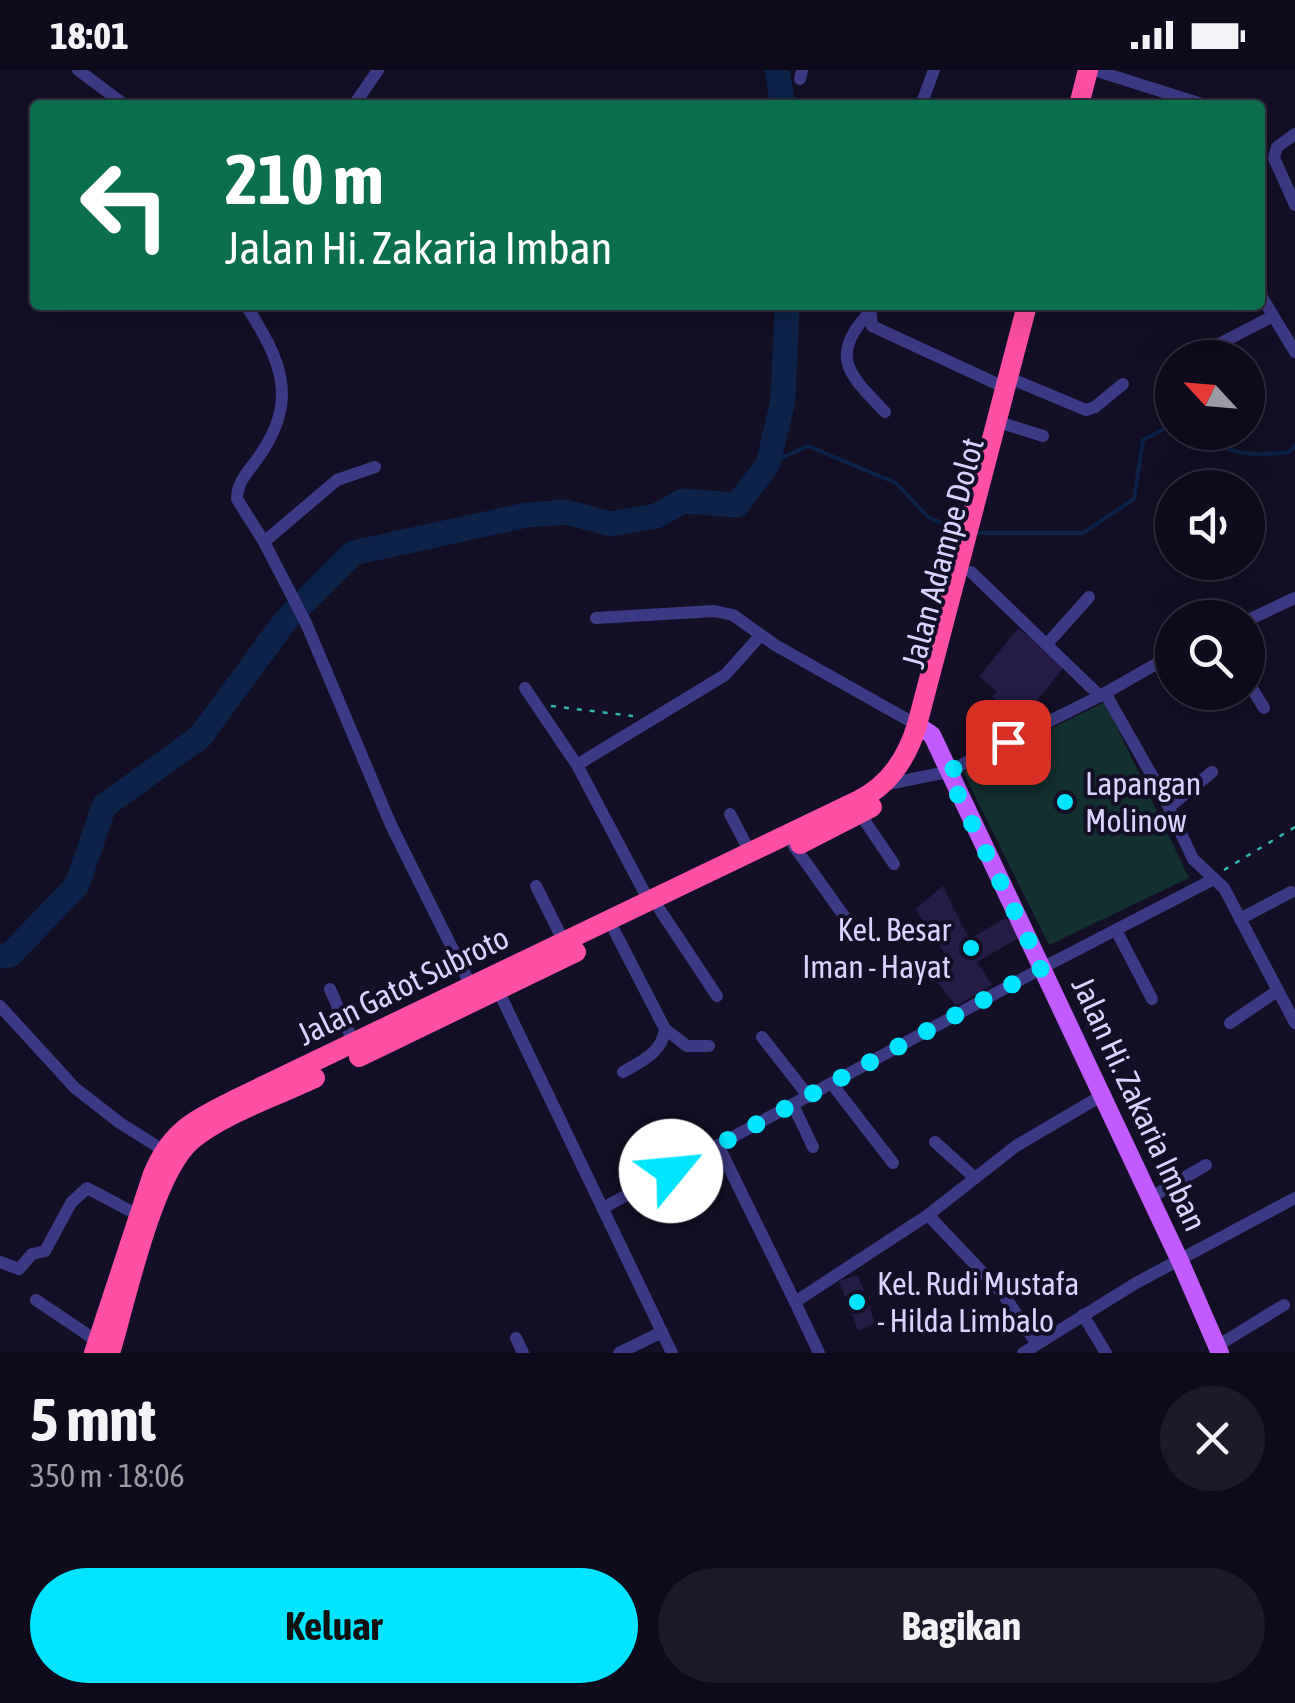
<!DOCTYPE html>
<html lang="id">
<head>
<meta charset="utf-8">
<style>
	:root { --surface:#0e0b1c; --page:#1c1929; --text:#f1f3f6; --muted:#9b9ba3; --line:#2e2b3b; --accent:#00e5ff }
	body { margin:0; font-family:"Asap Condensed",sans-serif; background:var(--page); color:var(--text); height:100vh; display:flex; flex-direction:column; font-size:38px; white-space:nowrap }
	* { box-sizing:border-box; margin:0 }
	p { font-size:32px; color:var(--muted) }
	.icon { flex:none; width:55px; height:55px; fill:none; stroke:currentColor; stroke-width:2; stroke-linecap:round; stroke-linejoin:round }
	.map { position:relative; height:1283px; overflow:hidden }
	.drawer { display:flex; flex-direction:column; background:var(--surface); flex:1 }
	.drawer>* { flex:none }
	.hud { position:absolute; left:30px; top:30px; width:1235px; height:210px; border-radius:10px; box-shadow:0 10px 40px #0002,0 0 0 2px var(--line); background:#0b6e4f; color:#fff; overflow:hidden }
	.needle { width:65px; rotate:296deg }
	.fabs { position:absolute; left:1155px; top:270px; display:grid; gap:20px }
	.fabs a { display:grid; place-items:center; width:110px; height:110px; border-radius:50%; background:var(--surface); box-shadow:0 10px 40px #0002,0 0 0 2px var(--line); font-size:50px }
	.pin { position:absolute; display:grid; place-items:center; width:85px; height:85px; color:#fff; margin:-42px; border-radius:20px; box-shadow:0 5px 15px #0006 }
	.me { position:absolute; width:110px; margin:-55px; rotate:62deg; stroke-linejoin:round; filter:drop-shadow(0 0 8px #0008) }
	.turn { display:flex; align-items:center; gap:35px; height:210px; padding:0 30px; font-size:45px }
	.turn .icon { width:130px; height:130px; stroke-width:2.5 }
	.turn b { display:block; font-size:70px; line-height:85px }
	.round { display:grid; place-items:center; flex:none; width:105px; height:105px; border-radius:52px; background:var(--page) }
	.headline { display:flex; align-items:center; justify-content:space-between; height:170px; padding:0 30px }
	h1 { font-size:60px; font-weight:700; line-height:75px }
	.primary-button { display:flex; gap:20px; margin-top:auto; padding:20px 30px }
	.primary-button a { flex:1; height:115px; border-radius:60px; background:var(--accent); color:#111; font-size:40px; font-weight:700; line-height:115px; text-align:center }
	.primary-button a+a { background:var(--page); color:var(--text) }
	.status { display:flex; justify-content:space-between; align-items:center; height:70px; padding:0 50px; background:var(--surface); direction:ltr }
	.status svg { height:28px; fill:currentColor }
	.map>svg:first-child { display:block }
	.green { fill:#12302f }
	.lines { fill:none; stroke-linecap:round; stroke-linejoin:round }
	.stream { stroke:#0c2248; stroke-width:4 }
	.river { stroke:#0c2248; stroke-width:25 }
	.building { fill:#241b47 }
	.path { stroke:#2fb8b0; stroke-width:2.5; stroke-dasharray:5 8; stroke-linecap:butt }
	.minor { stroke:#3d3a85; stroke-width:12 }
	.major { stroke:#c25bff; stroke-width:18 }
	.highway { stroke:#ff4fa3; stroke-width:20 }
	.route { stroke:#00e5ff; stroke-width:18; stroke-dasharray:0 32.4 }
	.poi-dot { fill:#00e5ff; stroke:#130f26; stroke-width:4 }
	.labels { text-anchor:middle; stroke-width:8; stroke-linejoin:round; paint-order:stroke }
	.street-label { font-size:32px; fill:#d9d4ff; stroke:#130f26 }
	.poi-label { font-size:32px; fill:#d9d4ff; stroke:#130f26; text-anchor:start }
</style>
</head>
<body>
<div class="status"><b>18:01</b><svg viewBox="0 0 49 12"><path d="M0 12V9h3v3zM5 12V6h3v6zM10 12V3h3v9zM15 12V0h3v12zM26 1h20v11H26zM47 4h2v5h-2z"/></svg></div>
<div class="map">
<svg width="1295" height="1283" viewBox="0 0 1295 1283">
	<rect width="100%" height="100%" fill="#130f26"/>
	<polygon class="green" points="1105,632 1189,808 1049,875 963,702"/>
	<g class="lines">
		<g class="stream">
			<path d="M 1193,362 C 1230,384 1247,387 1289,382 L 1295,376"/>
			<polyline points="768,394 808,376 896,413 928,447 962,461"/>
			<polyline points="976,463 1083,463 1134,429 1143,370 1172,355"/>
		</g>
		<g class="river">
			<polyline points="777,0 783,35"/>
			<polyline points="0,886 10,885 77,815 104,736 200,667 285,551 353,483 527,445 566,442 611,454 656,446 683,431 737,435 768,394 783,330 787,235"/>
		</g>
	</g>
	<g class="building">
		<polygon points="1018,558 1065,596 1027,643 1008,628 1003,635 992,627 997,621 979,607"/>
		<polygon points="943,816 969,869 1006,848 1020,867 977,892 992,915 956,936 927,899 947,887 915,839"/>
		<polygon points="858,1205 875,1253 858,1261 839,1211"/>
	</g>
	<g class="lines">
		<g class="path">
			<polyline points="551,636 633,646"/>
			<polyline points="1224,800 1295,757"/>
		</g>
		<g class="minor">
			<polyline points="78,0 125,35"/>
			<polyline points="1094,0 1205,35"/>
			<polyline points="800,9 802,0"/>
			<polyline points="354,35 378,0"/>
			<polyline points="921,35 934,0"/>
			<polyline points="1295,64 1277,77 1274,88 1295,135"/>
			<polyline points="1260,224 1295,282"/>
			<path d="M 246,235 C 281,291 300,329 258,388 C 248,402 237,412 237,429 L 264,472 L 306,553 L 391,755 L 471,916"/>
			<polyline points="870,235 872,256 1006,318"/>
			<path d="M 868,244 C 827,288 852,307 885,342"/>
			<polyline points="1192,288 1273,246"/>
			<polyline points="1019,312 1086,340 1095,337 1123,314"/>
			<polyline points="1008,355 1043,366"/>
			<polyline points="264,472 337,410 375,397"/>
			<polyline points="971,502 1100,626"/>
			<polyline points="596,548 714,541 733,545 775,575 917,655"/>
			<polyline points="1248,550 1295,528"/>
			<polyline points="1047,574 1089,527"/>
			<polyline points="1248,612 1264,638"/>
			<polyline points="525,618 577,695 649,831"/>
			<polyline points="1105,623 1163,725 1193,789 1224,818 1295,953"/>
			<polyline points="577,695 725,605 760,566"/>
			<polyline points="883,715 947,702 1100,626 1172,585"/>
			<polyline points="1169,737 1212,702"/>
			<polyline points="730,744 750,782"/>
			<polyline points="860,744 894,794"/>
			<polyline points="794,776 859,867"/>
			<polyline points="536,816 564,872"/>
			<polyline points="660,840 717,926"/>
			<polyline points="1240,849 1291,822"/>
			<polyline points="1116,860 1152,929"/>
			<path d="M 615,862 L 665,959 C 662,983 642,991 623,1002"/>
			<polyline points="496,916 672,1283"/>
			<polyline points="330,919 354,974"/>
			<polyline points="0,936 75,1018 120,1053 163,1080"/>
			<polyline points="1230,953 1277,921"/>
			<polyline points="665,959 687,976 709,976"/>
			<polyline points="762,967 809,1027"/>
			<polyline points="832,1014 893,1093"/>
			<polyline points="793,1035 813,1077"/>
			<polyline points="935,1072 975,1108"/>
			<polyline points="718,1075 795,1232 928,1145 1016,1076 1101,1026"/>
			<polyline points="1150,1128 1206,1095"/>
			<polyline points="603,1138 1042,898 1212,810"/>
			<polyline points="928,1145 1003,1224 1037,1274"/>
			<polyline points="0,1192 19,1199 32,1184 45,1181 71,1133 87,1118 138,1145"/>
			<polyline points="36,1230 97,1271"/>
			<polyline points="795,1232 819,1283"/>
			<polyline points="1083,1245 1106,1283"/>
			<polyline points="516,1268 523,1283"/>
			<polyline points="1217,1276 1284,1235"/>
			<polyline points="619,1283 662,1262"/>
			<polyline points="1023,1283 1136,1213 1295,1128"/>
		</g>
		<polyline class="major" points="917,655 932,665 1180,1191 1220,1283"/>
		<g class="highway">
			<polyline points="1079,35 1088,0"/>
			<polyline points="800,774 872,737"/>
			<polyline points="359,987 576,882"/>
			<path d="M 94,1283 L 153,1104 C 171,1061 192,1052 232,1031 L 857,731 C 889,716 907,688 917,655 L 1027,235"/>
			<path d="M 110,1283 C 126,1231 152,1104 192,1070 C 223,1044 277,1026 315,1008"/>
		</g>
	</g>
	<g class="lines">
		<polyline class="route" points="671,1101 1042,898 947,702 1008,672"/>
	</g>
	<g class="poi-dot">
		<circle cx="1065" cy="732" r="10"/>
		<circle cx="971" cy="878" r="10"/>
		<circle cx="857" cy="1232" r="10"/>
	</g>
	<g class="labels">
		<g class="street-label">
			<text transform="translate(943 483) rotate(-75)" y="11">Jalan Adampe Dolot</text>
			<text transform="translate(403 916) rotate(-26)" y="11">Jalan Gatot Subroto</text>
			<text transform="translate(1139 1034) rotate(65)" y="11">Jalan Hi. Zakaria Imban</text>
		</g>
		<g class="poi-label">
			<text x="1085" y="725">Lapangan<tspan x="1085" dy="37">Molinow</tspan></text>
			<text x="951" y="871" text-anchor="end">Kel. Besar<tspan x="951" dy="37">Iman - Hayat</tspan></text>
			<text x="877" y="1225">Kel. Rudi Mustafa<tspan x="877" dy="37">- Hilda Limbalo</tspan></text>
		</g>
	</g>
</svg>
<div class="fabs">
<a><svg class="needle" viewBox="-14 -14 28 28"><path d="M0-13l5 13h-10z" fill="#e53935"/><path d="M0 13l5-13h-10z" fill="#9b9ba3"/></svg></a>
<a><svg class="icon" aria-label="sound" viewBox="0 0 24 24"><path d="M4 9h4l5-4v14l-5-4H4zM17 9q2 3 0 6"/></svg></a>
<a><svg class="icon" aria-label="search" viewBox="0 0 24 24"><circle cx="10" cy="10" r="6"/><path d="M15 15l6 6"/></svg></a>
</div>
<div class="pin" style="left:1008px;top:672px;background:#d93025"><svg class="icon" aria-label="arrive" viewBox="0 0 24 24"><path d="M6 21V4h12l-3 4 3 4H6"/></svg></div>
<svg class="me" style="left:671px;top:1101px" viewBox="-20 -20 40 40"><circle r="19" fill="#fff"/><path d="M0-13L10 11 0 6-10 11z" fill="#00e5ff"/></svg>
<div class="hud">
<div class="turn"><svg class="icon" aria-label="left" viewBox="0 0 24 24"><path d="M17 20v-9H6M10 6l-5 5 5 5"/></svg><div><b>210 m</b>Jalan Hi. Zakaria Imban</div></div>
</div>
</div>
<section class="drawer">
<div class="headline"><div><h1>5 mnt</h1><p>350 m · 18:06</p></div><a class="round"><svg class="icon" aria-label="close" viewBox="0 0 24 24"><path d="M6 6l12 12M18 6L6 18"/></svg></a></div>
<div class="primary-button"><a>Keluar</a><a>Bagikan</a></div>
</section>
</body>
</html>
